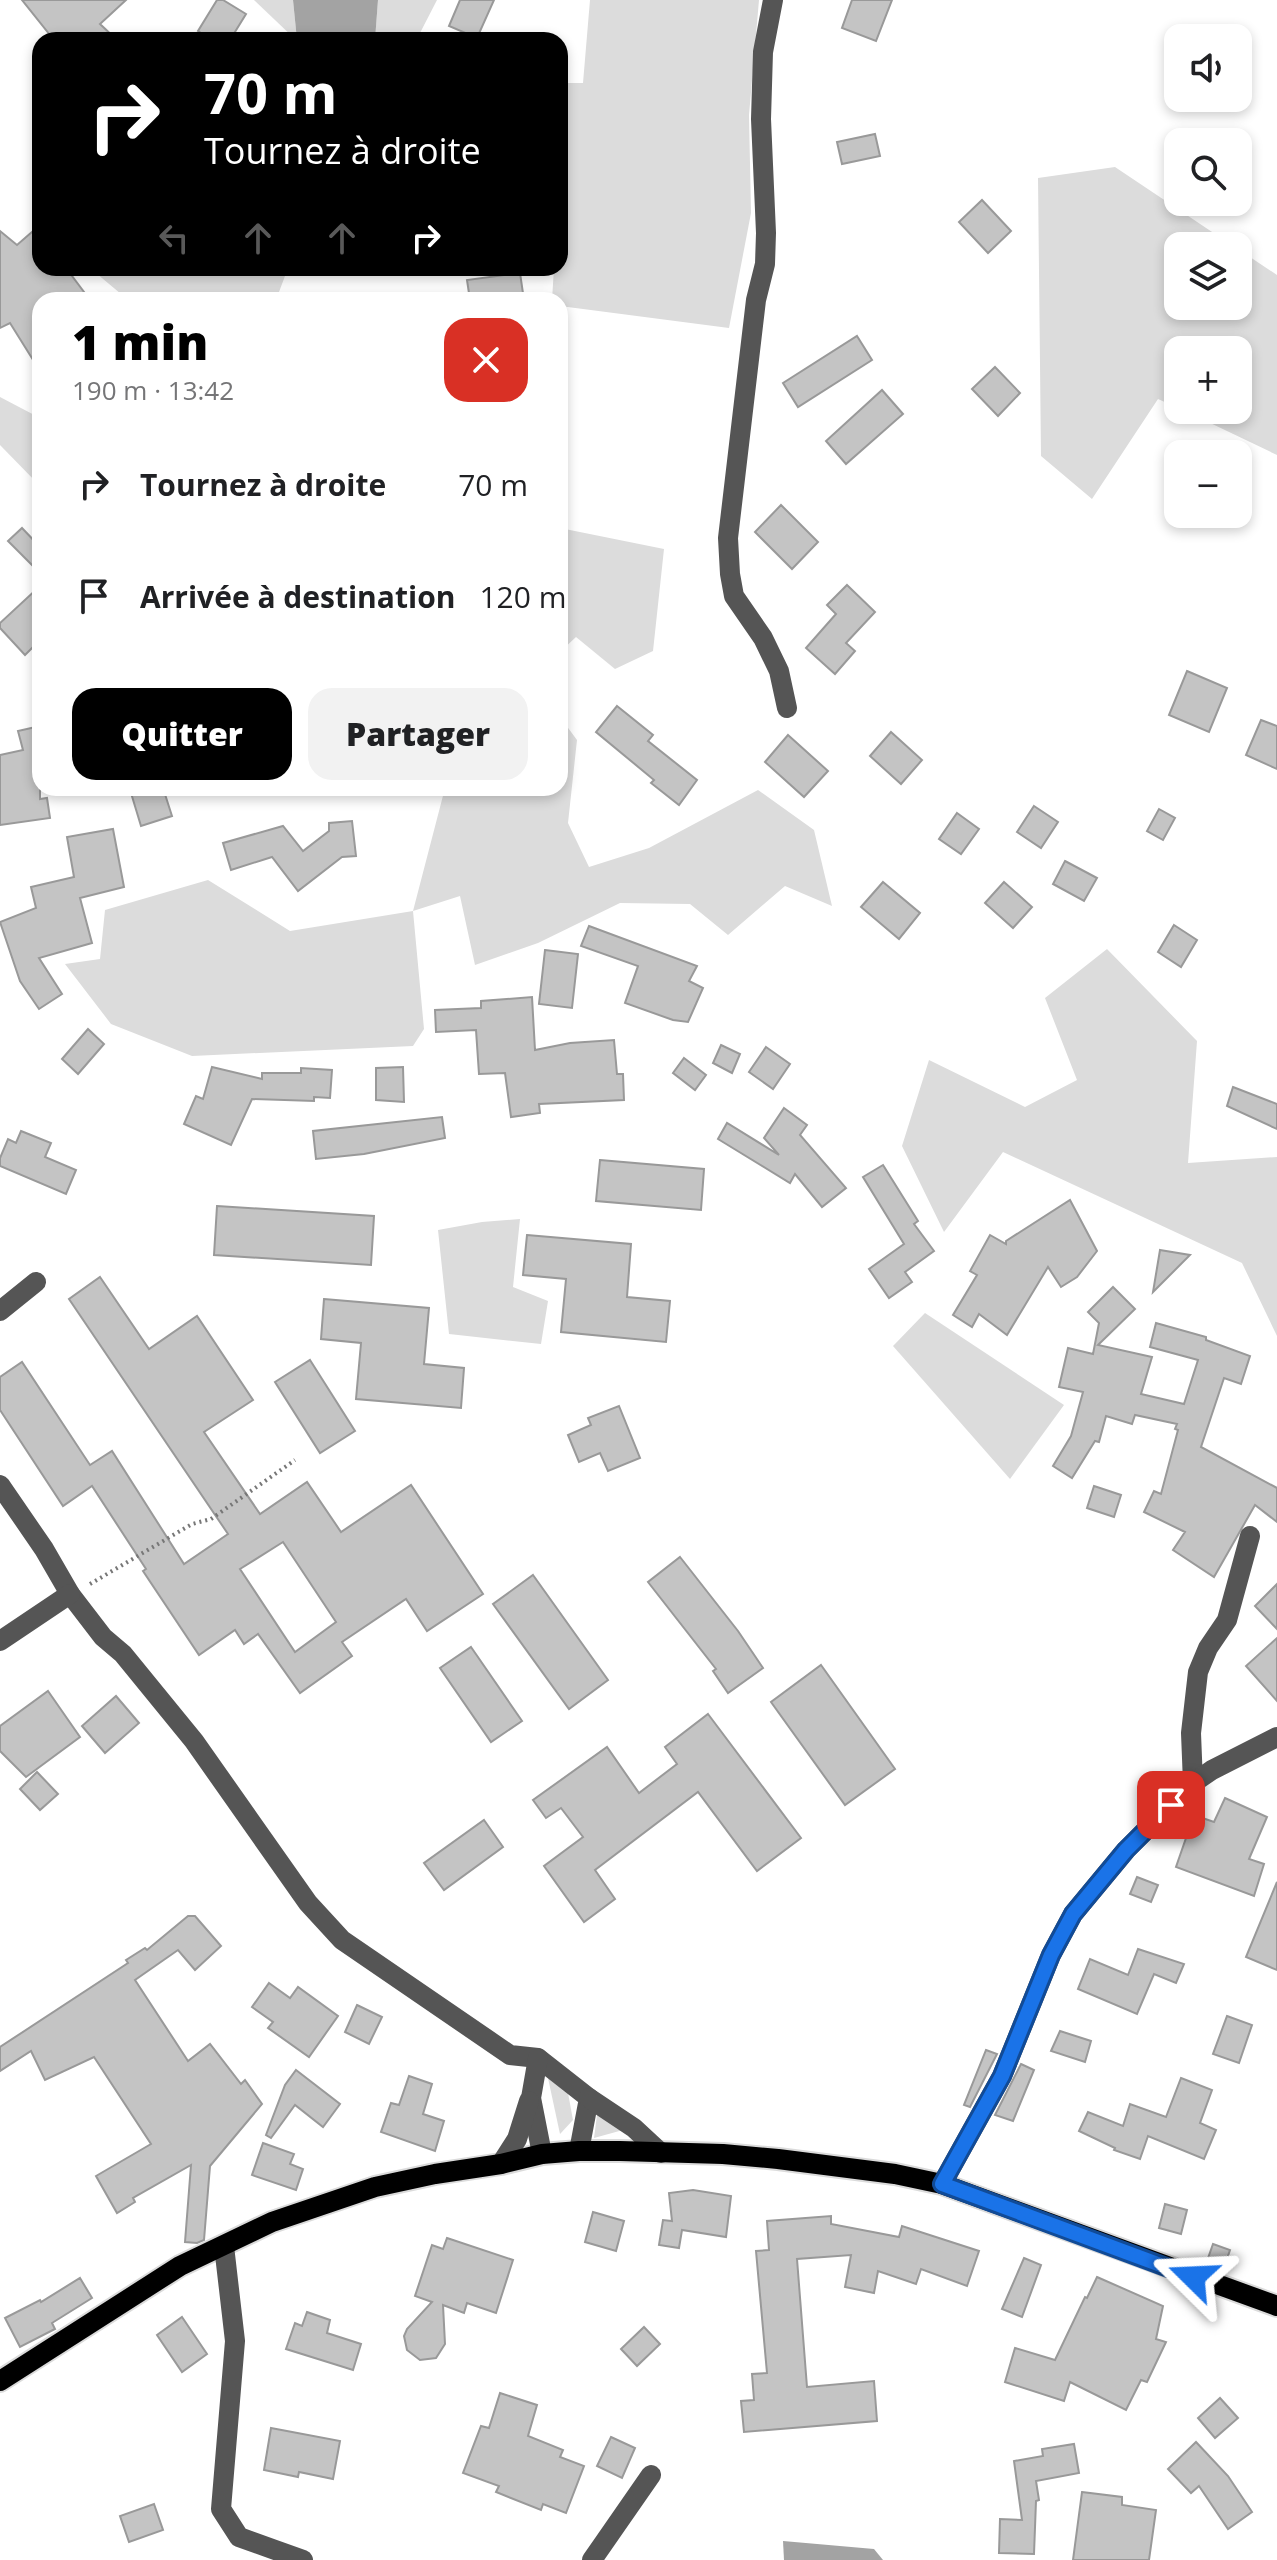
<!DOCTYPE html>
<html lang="fr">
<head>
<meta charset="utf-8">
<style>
	:root { --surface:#fff; --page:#f2f2f2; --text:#202124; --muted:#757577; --accent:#000 }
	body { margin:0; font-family:"Open Sans",sans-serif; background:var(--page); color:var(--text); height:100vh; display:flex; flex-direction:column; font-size:30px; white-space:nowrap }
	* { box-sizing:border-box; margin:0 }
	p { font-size:26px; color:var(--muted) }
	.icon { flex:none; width:44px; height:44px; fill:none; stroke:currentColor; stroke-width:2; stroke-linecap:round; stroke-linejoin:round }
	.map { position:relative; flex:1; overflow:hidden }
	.sheet { position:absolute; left:32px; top:292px; width:536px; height:504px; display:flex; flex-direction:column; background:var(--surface); border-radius:24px; box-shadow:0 4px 12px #0003 }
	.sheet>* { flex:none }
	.guide { position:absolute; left:32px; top:32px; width:536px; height:244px; border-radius:24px; box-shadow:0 4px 12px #0003; background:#000; color:#fff; overflow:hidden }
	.tools { position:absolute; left:1164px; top:24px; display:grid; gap:16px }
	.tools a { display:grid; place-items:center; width:88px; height:88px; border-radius:16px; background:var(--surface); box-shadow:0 4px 12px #0003; font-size:40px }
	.pin { position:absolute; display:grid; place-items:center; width:68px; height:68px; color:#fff; margin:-34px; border-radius:16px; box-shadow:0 4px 12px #0006 }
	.me { position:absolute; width:88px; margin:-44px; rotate:291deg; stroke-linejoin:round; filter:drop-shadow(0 0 6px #0008) }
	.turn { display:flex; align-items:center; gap:28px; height:168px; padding:0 40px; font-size:36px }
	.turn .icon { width:104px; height:104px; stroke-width:2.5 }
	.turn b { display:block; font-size:56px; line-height:68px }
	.lanes { display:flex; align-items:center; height:76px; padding:0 40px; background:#0003; justify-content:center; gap:40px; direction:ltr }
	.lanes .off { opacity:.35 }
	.round { display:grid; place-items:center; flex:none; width:84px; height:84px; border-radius:24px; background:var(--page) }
	.head { display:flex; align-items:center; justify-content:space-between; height:136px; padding:0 40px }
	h1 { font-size:48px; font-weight:800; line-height:60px; color:var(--accent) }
	.primary-button { display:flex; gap:16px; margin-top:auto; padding:16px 40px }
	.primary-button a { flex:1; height:92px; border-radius:24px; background:var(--accent); color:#fff; font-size:32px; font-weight:800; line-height:92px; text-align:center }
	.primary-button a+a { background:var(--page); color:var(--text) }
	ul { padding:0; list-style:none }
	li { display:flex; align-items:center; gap:24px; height:112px; padding:0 40px }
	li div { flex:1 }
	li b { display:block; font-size:30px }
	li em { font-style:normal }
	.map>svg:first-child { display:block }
	.green { fill:#dcdcdc }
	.water { fill:#a3a3a3 }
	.building { fill:#c4c4c4; stroke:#999; stroke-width:2; fill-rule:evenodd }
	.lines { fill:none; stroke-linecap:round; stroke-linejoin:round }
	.major-casing { stroke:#dbdbdb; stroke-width:24 }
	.path { stroke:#777; stroke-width:4; stroke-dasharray:2 4; stroke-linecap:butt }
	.minor { stroke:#555; stroke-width:20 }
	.major { stroke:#000; stroke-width:20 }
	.route-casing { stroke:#114b97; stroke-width:20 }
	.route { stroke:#1a73e8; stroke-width:14 }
</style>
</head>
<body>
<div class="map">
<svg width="1277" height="2560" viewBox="0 0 1277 2560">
	<rect width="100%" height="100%" fill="#fff"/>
	<g class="green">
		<polygon points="254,0 293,0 297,40 296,40"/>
		<polygon points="378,0 437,0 420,33 429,40 375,40"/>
		<polygon points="590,0 759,0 749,115 751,213 729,328 560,306 560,300 552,300 554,268 560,268 560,83 583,83"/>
		<polygon points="1115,167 1233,246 1178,246 1178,306 1238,306 1238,249 1277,275 1277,455 1183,410 1238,410 1238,350 1178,350 1178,408 1158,399 1092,499 1041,456 1038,178"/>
		<polygon points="90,268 288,268 276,300 118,300 121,294"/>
		<polygon points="0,397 40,418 40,486 0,445"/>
		<polygon points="560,528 664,549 653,651 615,669 576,637 560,652"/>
		<polygon points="560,717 577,740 568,823 589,867 649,848 758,790 814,830 832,906 785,886 728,935 690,904 620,903 538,943 475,965 460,896 413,911 424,1029 413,1046 192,1056 111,1024 65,964 100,959 105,910 208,880 290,931 413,911 445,788 560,788"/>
		<polygon points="1107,949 1197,1041 1188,1163 1277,1157 1277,1336 1242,1263 1003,1152 944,1232 902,1146 929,1060 1025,1107 1077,1080 1045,998"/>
		<polygon points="520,1219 513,1287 548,1301 541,1344 449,1334 438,1230 482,1222"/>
		<polygon points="925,1313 1064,1405 1010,1479 893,1346"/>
		<polygon points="548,2078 568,2093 573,2120 560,2134"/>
		<polygon points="597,2115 623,2130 594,2138"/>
	</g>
	<g class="water">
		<polygon points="293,0 378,0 375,40 364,40 350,32 349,40 297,40"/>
		<polygon points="783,2541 874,2549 883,2560 784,2560"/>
	</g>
	<g class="building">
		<polygon points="22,0 126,0 100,24 117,40 54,40"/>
		<polygon points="217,0 223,0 246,14 230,40 212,40 198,31"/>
		<polygon points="460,0 494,0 477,38 449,26"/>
		<polygon points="852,0 892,0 876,41 842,28"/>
		<polygon points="875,134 880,156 842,164 837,142"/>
		<polygon points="982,200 1011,231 988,253 959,222"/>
		<polygon points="40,225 40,268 66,268 90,300 40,300 40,371 10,323 0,328 0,231 17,245"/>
		<polygon points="520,273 524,300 470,300 467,280"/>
		<polygon points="857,336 872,360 798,407 783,383"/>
		<polygon points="995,367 1020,393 998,416 972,389"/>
		<polygon points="882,390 903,414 846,464 826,441"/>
		<polygon points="781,505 818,542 792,569 755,532"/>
		<polygon points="22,528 40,547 40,573 8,541"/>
		<polygon points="847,585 875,612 846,643 855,651 835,674 806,648 836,614 827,605"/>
		<polygon points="40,586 40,640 25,655 0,628 0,623"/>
		<polygon points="1187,671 1227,688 1209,732 1169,715"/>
		<polygon points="617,706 653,735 648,741 697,780 679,805 651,783 654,780 596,732"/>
		<polygon points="1261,720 1277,726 1277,769 1246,755"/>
		<polygon points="40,726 40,799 47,798 50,818 0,825 0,755 23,750 18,731"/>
		<polygon points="891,732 922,760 901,784 870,756"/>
		<polygon points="788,735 828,771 804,797 765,762"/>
		<polygon points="148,788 163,788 172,816 141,826 131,793"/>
		<polygon points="1034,806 1058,822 1041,848 1017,832"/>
		<polygon points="1159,809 1175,818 1163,840 1147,831"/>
		<polygon points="957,813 979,829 961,854 939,839"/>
		<polygon points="352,821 356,856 342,857 298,891 272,857 231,870 223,843 283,826 303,851 329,831 329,823"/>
		<polygon points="113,829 124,887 80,898 92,943 39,958 62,994 39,1009 20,981 0,922 36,908 31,887 74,877 67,837"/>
		<polygon points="1065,861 1097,878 1084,901 1053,884"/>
		<polygon points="883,882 920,913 899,939 861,907"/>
		<polygon points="1004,882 1032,907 1013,928 985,903"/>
		<polygon points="1174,925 1197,940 1181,967 1158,952"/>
		<polygon points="589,926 697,966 689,981 703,988 688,1022 673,1020 625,1003 638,966 581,946"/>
		<polygon points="545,950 578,954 572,1008 539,1004"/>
		<polygon points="532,997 535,1050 570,1043 614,1040 617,1074 623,1074 624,1100 539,1104 540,1113 511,1117 505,1073 479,1074 476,1030 436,1032 435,1010 481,1008 481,1001"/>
		<polygon points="88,1029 104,1044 78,1074 62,1059"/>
		<polygon points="721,1045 740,1054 732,1073 713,1063"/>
		<polygon points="766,1047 790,1064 773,1089 749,1072"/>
		<polygon points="684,1058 706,1075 695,1090 673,1073"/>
		<polygon points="212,1067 262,1079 262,1073 301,1073 301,1068 332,1070 330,1098 314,1097 314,1101 252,1099 231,1145 184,1124 196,1096 203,1099"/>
		<polygon points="403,1067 404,1102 376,1100 376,1068"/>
		<polygon points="1233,1087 1277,1104 1277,1129 1227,1106"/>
		<polygon points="784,1108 807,1125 800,1135 846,1188 822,1207 795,1174 790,1183 718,1139 727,1123 779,1155 764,1138"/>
		<polygon points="442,1117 445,1138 364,1154 316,1159 313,1131"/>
		<polygon points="21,1131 51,1143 45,1157 76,1170 66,1194 0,1166 0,1158 8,1139 16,1143"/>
		<polygon points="600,1160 704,1169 701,1210 596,1201"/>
		<polygon points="883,1165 918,1221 914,1224 934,1251 905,1272 912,1282 889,1298 869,1269 904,1244 863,1177"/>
		<polygon points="1070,1200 1097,1251 1077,1277 1061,1287 1048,1267 1007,1335 979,1314 972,1327 953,1315 977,1275 970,1271 990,1235 1006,1244 1006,1241"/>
		<polygon points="217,1206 374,1216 371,1265 214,1255"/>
		<polygon points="527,1235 631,1244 627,1297 670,1301 666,1342 561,1332 566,1279 523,1275"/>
		<polygon points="1160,1250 1190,1255 1153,1292"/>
		<path d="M 100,1277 L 149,1349 L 197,1316 L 253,1400 L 204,1432 L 260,1514 L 307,1482 L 341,1532 L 411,1485 L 483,1594 L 427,1631 L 406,1599 L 342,1642 L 352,1656 L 300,1693 L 258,1634 L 244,1644 L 235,1630 L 199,1655 L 143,1571 L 146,1569 L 92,1486 L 63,1506 L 0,1410 L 0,1377 L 22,1362 L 90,1465 L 112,1451 L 184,1564 L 228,1534 L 69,1299 ZM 283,1542 L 336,1622 L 295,1652 L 240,1569 Z"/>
		<polygon points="1113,1287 1135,1309 1098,1345 1152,1357 1141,1394 1184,1404 1198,1360 1150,1347 1156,1323 1206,1337 1206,1340 1250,1356 1241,1384 1224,1378 1201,1447 1277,1488 1277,1522 1255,1505 1214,1577 1173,1550 1185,1532 1144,1512 1154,1491 1161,1494 1178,1430 1175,1429 1177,1424 1135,1415 1132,1424 1106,1416 1099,1442 1095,1441 1072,1478 1053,1466 1071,1436 1083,1392 1059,1387 1068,1348 1093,1354 1099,1323 1088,1312"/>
		<polygon points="324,1299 429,1308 424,1364 464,1368 461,1408 356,1399 361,1343 321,1339"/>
		<polygon points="310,1360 355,1431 320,1453 275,1382"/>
		<polygon points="619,1406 640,1458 608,1471 600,1453 579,1462 568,1435 591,1425 588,1418"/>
		<polygon points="1094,1486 1121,1495 1114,1517 1087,1508"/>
		<polygon points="680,1557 738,1631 763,1668 728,1693 713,1671 716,1669 648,1582"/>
		<polygon points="533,1575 608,1680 569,1709 493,1604"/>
		<polygon points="1277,1584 1277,1629 1255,1606"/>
		<polygon points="1277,1638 1277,1701 1246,1666"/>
		<polygon points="471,1647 522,1721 491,1742 440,1668"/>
		<polygon points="821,1665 895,1769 845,1805 771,1702"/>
		<polygon points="48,1691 80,1737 26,1777 0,1751 0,1726"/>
		<polygon points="116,1696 139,1723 105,1753 82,1726"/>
		<polygon points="708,1714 801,1838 757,1871 698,1792 595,1870 615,1899 584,1922 544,1866 583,1837 561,1808 546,1818 533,1800 607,1747 639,1793 677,1764 665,1747"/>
		<polygon points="37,1772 58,1794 40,1810 20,1789"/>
		<polygon points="1225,1798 1267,1817 1249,1859 1264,1864 1254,1896 1176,1867 1194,1815 1214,1822"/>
		<polygon points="484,1820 503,1847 444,1890 424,1863"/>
		<polygon points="1137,1877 1158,1885 1151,1902 1130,1894"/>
		<polygon points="1277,1882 1277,1970 1246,1957"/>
		<polygon points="188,1916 195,1916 221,1946 195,1970 178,1950 135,1980 188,2061 210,2044 241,2084 245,2080 262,2104 210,2166 204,2240 197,2243 185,2242 191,2165 133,2198 135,2202 117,2213 96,2176 151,2144 94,2057 45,2080 31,2051 0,2071 0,2047 128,1963 126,1960 145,1948 147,1950"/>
		<polygon points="1138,1949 1184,1964 1176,1983 1154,1974 1137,2014 1078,1989 1090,1959 1128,1975"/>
		<polygon points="269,1983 290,1998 298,1987 338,2016 309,2057 268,2028 273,2022 252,2007"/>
		<polygon points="357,2005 382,2017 369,2044 345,2032"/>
		<polygon points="1227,2016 1252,2025 1239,2063 1213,2054"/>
		<polygon points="1060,2031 1091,2041 1085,2062 1051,2051"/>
		<polygon points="986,2050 997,2054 970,2107 964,2105"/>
		<polygon points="1021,2064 1034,2070 1013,2121 995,2115"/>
		<polygon points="296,2070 340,2104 323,2127 295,2105 271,2138 266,2135 285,2085"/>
		<polygon points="409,2076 432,2084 423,2114 444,2121 435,2151 381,2132 391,2103 399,2105"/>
		<polygon points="1181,2078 1212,2090 1200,2123 1216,2130 1204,2159 1148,2136 1140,2159 1114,2150 1115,2148 1079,2131 1088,2112 1123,2126 1130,2104 1166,2117"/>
		<polygon points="263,2143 294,2154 290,2164 303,2169 296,2190 252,2175"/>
		<polygon points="693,2190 731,2196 726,2237 682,2230 679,2248 659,2245 663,2220 672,2221 669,2193"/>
		<polygon points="1165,2204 1187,2210 1181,2234 1159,2228"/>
		<polygon points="593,2212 624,2221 616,2251 585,2242"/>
		<polygon points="831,2216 831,2224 899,2237 902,2226 979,2251 967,2286 921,2269 916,2284 878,2271 874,2293 845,2287 851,2255 797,2259 807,2387 874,2381 877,2421 744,2432 741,2401 754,2400 752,2374 767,2373 756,2251 769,2250 767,2221"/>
		<polygon points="447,2238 513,2260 496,2313 467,2303 464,2313 443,2305 445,2344 436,2358 420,2360 407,2350 404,2336 407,2329 432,2302 415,2296 432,2245 443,2249"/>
		<polygon points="1213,2244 1230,2250 1223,2270 1206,2264"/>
		<polygon points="1024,2258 1041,2265 1022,2317 1002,2309"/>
		<polygon points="1097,2277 1163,2306 1156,2339 1166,2342 1147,2382 1141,2380 1126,2410 1070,2382 1064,2401 1005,2382 1015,2348 1055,2360 1085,2297 1087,2298"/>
		<polygon points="80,2278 92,2298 52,2323 55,2329 20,2347 5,2318 40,2300 41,2302"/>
		<polygon points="307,2312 330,2320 327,2333 361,2344 353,2370 286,2349 295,2323 302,2326"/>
		<polygon points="182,2317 207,2354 182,2372 157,2335"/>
		<polygon points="644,2327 660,2344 637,2366 621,2349"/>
		<polygon points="500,2393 537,2405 528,2436 563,2450 560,2457 584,2466 566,2513 543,2504 541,2510 496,2492 499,2486 463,2473 481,2426 489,2428"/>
		<polygon points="1220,2398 1238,2418 1215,2438 1198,2418"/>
		<polygon points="271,2428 340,2441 333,2479 299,2472 298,2477 264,2470"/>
		<polygon points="611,2437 635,2448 622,2478 597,2466"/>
		<polygon points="1196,2442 1228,2476 1252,2512 1228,2529 1199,2486 1191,2493 1168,2469"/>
		<polygon points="1074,2444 1079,2473 1036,2481 1039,2500 1036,2501 1034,2554 999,2553 1000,2519 1022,2520 1014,2461 1043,2456 1042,2449"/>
		<polygon points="1082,2492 1122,2497 1122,2505 1156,2510 1149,2560 1073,2560"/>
		<polygon points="154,2504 163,2530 129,2542 120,2516"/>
	</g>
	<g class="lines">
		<defs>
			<polyline id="major" points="0,2381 180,2266 272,2222 375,2187 435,2174 501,2164 542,2154 579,2151 620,2151 723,2154 778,2159 895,2174 942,2184 1277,2306"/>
		</defs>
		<use href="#major" class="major-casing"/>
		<polyline class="path" points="90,1584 192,1524 211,1519 295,1460"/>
		<g class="minor">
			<polyline points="773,0 763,52 761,119 766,233 765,264 756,300 728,538 730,574 734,596 763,638 779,671 787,708"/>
			<polyline points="0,1311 36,1282"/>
			<polyline points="0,1485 44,1549 70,1594 103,1637 123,1654 194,1741 308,1903 342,1940 510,2055 538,2058 589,2098 579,2151"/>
			<polyline points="0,1641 70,1594"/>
			<polyline points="1193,1783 1191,1733 1198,1672 1208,1648 1227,1620 1250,1536"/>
			<polyline points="538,2058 531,2098 542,2154"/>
			<polyline points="589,2098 634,2128 661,2153"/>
			<polyline points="501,2164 517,2139 529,2101"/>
			<polyline points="942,2184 1002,2076 1051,1955 1073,1914 1126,1850 1193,1783 1212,1770 1277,1737"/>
			<polyline points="224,2246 235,2341 221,2509 239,2537 303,2560"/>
			<polyline points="592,2560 651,2475"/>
		</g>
		<use href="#major" class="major"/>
	</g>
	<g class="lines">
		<defs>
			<polyline id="route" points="1171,1805 1126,1850 1073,1914 1051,1955 1002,2076 942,2184 1193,2277"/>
		</defs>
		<use href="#route" class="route-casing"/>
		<use href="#route" class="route"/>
	</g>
</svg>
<div class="tools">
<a><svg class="icon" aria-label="sound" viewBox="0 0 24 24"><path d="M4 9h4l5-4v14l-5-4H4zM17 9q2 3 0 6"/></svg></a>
<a><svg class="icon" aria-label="search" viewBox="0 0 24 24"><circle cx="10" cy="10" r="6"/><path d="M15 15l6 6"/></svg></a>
<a><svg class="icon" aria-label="layers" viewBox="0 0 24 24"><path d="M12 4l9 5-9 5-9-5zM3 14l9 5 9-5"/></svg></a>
<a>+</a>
<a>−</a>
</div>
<div class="pin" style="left:1171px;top:1805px;background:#d93025"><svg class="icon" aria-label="arrive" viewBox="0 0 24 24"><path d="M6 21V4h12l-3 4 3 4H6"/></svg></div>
<svg class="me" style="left:1193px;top:2277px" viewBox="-20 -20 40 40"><path d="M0-17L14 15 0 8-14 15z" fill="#1a73e8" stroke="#fff" stroke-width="4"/></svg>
<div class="guide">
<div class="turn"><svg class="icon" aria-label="right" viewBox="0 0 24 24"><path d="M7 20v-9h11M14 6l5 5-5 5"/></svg><div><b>70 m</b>Tournez à droite</div></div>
<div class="lanes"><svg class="icon off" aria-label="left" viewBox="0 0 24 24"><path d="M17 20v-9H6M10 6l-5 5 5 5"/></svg><svg class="icon off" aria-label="ahead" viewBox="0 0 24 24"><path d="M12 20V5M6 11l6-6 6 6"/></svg><svg class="icon off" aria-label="ahead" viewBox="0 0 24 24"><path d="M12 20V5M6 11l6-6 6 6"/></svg><svg class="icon" aria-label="right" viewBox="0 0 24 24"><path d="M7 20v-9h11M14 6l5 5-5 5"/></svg></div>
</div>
<section class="sheet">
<div class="head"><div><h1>1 min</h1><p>190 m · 13:42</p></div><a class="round" style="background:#d93025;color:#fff"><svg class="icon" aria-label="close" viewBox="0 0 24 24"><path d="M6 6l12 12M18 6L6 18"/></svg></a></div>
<ul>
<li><svg class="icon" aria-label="right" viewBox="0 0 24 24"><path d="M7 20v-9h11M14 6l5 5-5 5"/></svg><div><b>Tournez à droite</b></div><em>70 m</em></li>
<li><svg class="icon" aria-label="arrive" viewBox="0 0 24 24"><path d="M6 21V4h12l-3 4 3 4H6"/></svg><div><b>Arrivée à destination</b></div><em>120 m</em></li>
</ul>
<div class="primary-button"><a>Quitter</a><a>Partager</a></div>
</section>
</div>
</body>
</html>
